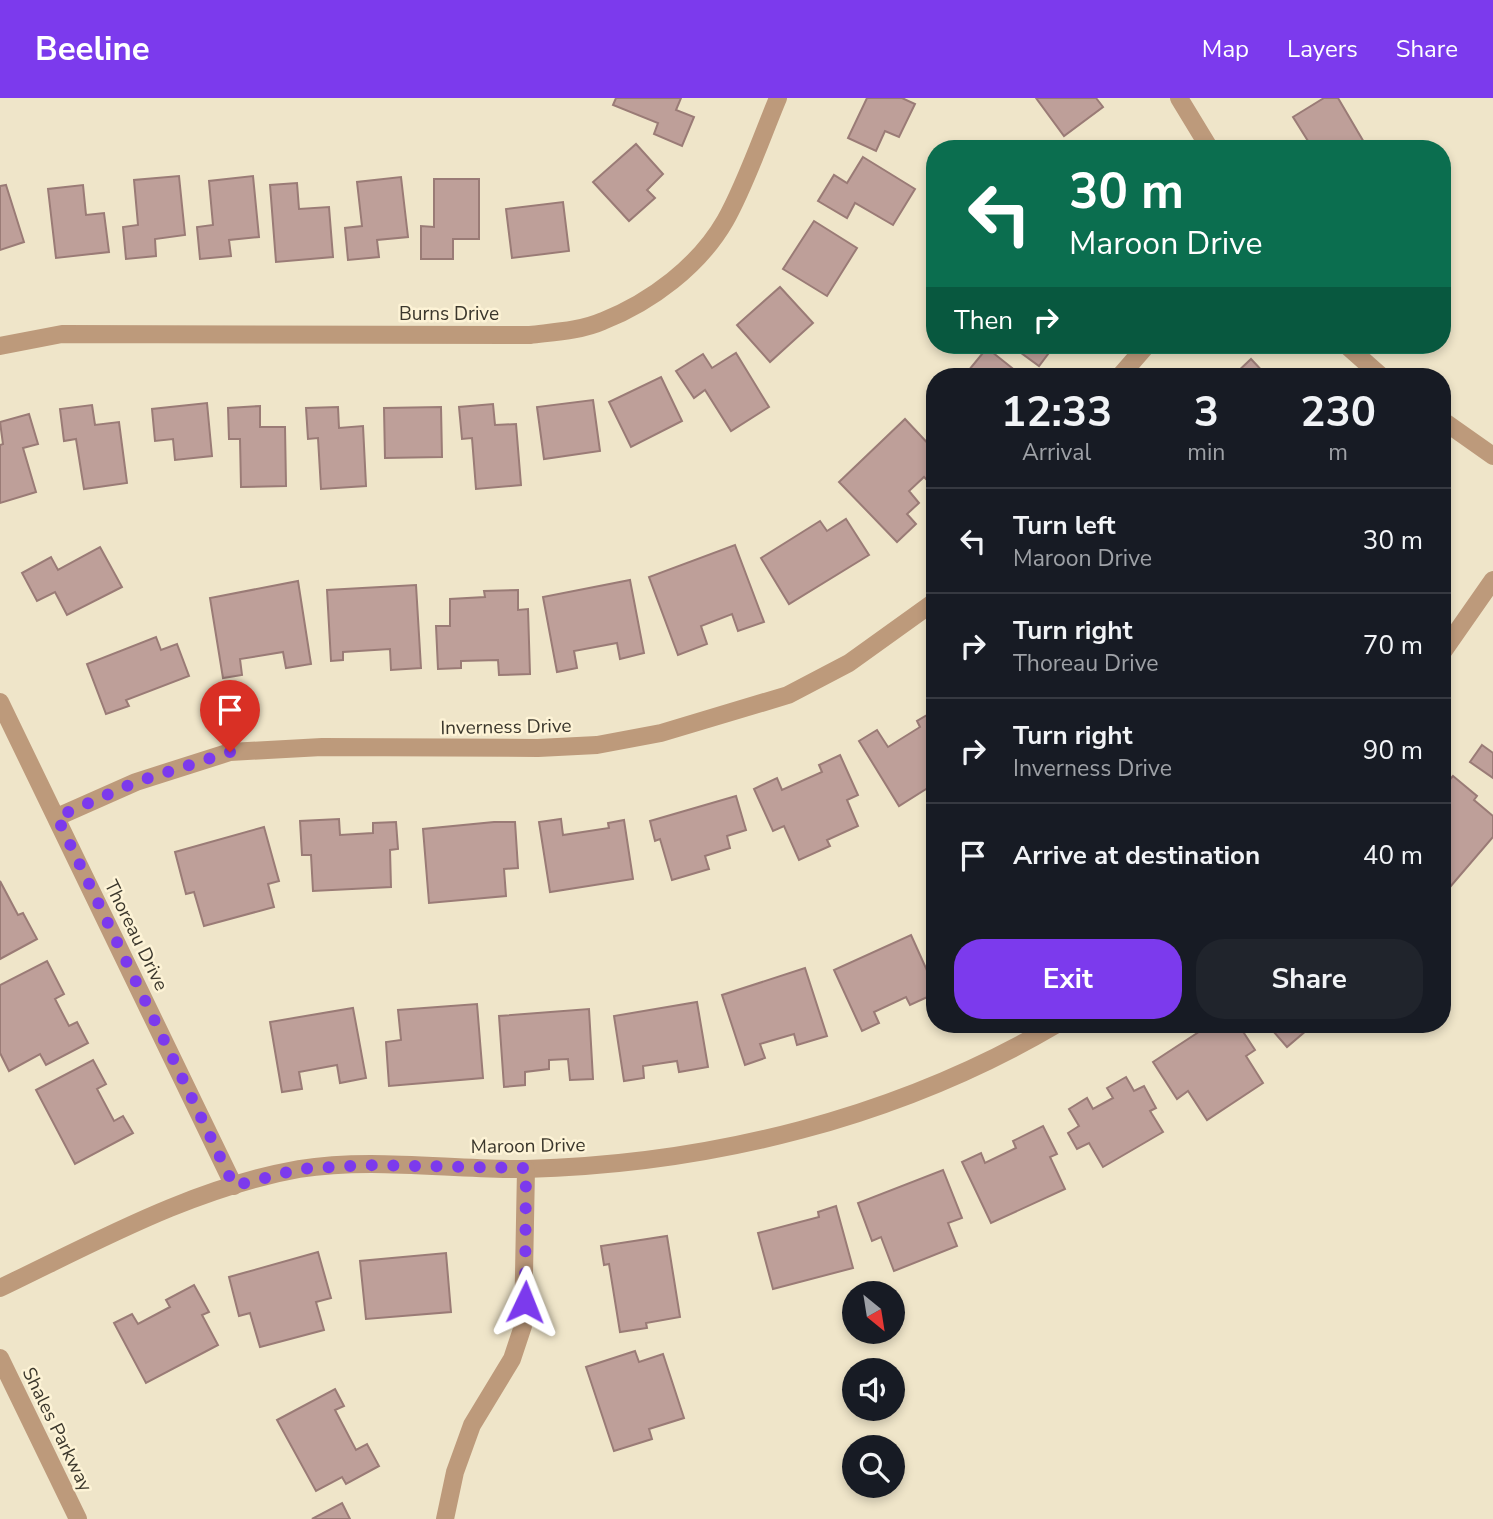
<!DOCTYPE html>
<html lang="en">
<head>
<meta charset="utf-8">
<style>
	:root { --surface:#171b24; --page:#20242c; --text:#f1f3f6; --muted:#9ea1a6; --line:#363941; --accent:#7c3aed }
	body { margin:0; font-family:"Nunito Sans",sans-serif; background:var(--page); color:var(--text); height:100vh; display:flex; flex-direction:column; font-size:26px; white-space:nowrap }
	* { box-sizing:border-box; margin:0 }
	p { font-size:23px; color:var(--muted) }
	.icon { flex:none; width:38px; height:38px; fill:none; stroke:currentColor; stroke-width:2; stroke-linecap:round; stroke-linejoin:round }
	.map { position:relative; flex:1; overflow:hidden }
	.sheet { position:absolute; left:926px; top:270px; width:525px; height:665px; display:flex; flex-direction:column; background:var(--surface); border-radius:28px; box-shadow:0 4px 10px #0003 }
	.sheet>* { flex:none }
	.banner { position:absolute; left:926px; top:42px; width:525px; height:214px; border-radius:28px; box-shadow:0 4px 10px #0003; background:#0b6e4f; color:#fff; overflow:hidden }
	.needle { width:46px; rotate:150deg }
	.buttons { position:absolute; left:842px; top:1183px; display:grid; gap:14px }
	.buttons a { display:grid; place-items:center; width:63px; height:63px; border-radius:50%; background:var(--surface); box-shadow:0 4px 10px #0003; font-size:35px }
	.pin { position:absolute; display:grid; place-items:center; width:60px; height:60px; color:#fff; margin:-72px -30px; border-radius:50% 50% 50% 0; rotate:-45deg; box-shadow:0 0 7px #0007 }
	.pin .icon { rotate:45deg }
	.me { position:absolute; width:77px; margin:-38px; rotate:2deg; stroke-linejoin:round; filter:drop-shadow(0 0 5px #0008) }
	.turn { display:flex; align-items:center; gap:24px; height:147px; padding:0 28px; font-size:32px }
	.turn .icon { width:91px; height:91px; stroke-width:2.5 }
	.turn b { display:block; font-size:49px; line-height:60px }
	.then { display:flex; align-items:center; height:66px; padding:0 28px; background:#0003; gap:14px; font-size:26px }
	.eta { display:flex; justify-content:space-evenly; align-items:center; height:119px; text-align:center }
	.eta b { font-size:42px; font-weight:700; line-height:49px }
	.primary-button { display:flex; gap:14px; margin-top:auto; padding:14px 28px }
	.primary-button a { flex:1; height:80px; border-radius:28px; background:var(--accent); color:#fff; font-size:28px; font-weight:700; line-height:80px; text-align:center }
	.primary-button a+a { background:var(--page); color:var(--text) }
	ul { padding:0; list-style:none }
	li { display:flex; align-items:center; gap:21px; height:105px; padding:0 28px; border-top:2px solid var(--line) }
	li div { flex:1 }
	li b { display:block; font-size:26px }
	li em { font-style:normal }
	header { display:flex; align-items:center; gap:42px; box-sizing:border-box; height:98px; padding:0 35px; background:var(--accent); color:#fff }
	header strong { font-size:33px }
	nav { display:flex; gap:38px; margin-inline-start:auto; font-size:24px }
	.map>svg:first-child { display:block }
	.building { fill:#be9f99; stroke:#9a7b76; stroke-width:2 }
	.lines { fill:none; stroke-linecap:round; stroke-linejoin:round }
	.minor { stroke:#bd9a7b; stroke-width:18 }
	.route { stroke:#7c3aed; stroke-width:12; stroke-dasharray:0 21.6 }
	.labels { text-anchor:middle; stroke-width:5; stroke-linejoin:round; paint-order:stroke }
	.street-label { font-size:19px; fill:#3b372c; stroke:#fdf3d6 }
</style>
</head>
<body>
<header>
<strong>Beeline</strong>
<nav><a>Map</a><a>Layers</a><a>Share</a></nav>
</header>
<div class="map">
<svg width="1493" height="1421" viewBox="0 0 1493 1421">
	<rect width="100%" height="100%" fill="#efe5c9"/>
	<g class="building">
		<polygon points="616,0 681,0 676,12 694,19 682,48 654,36 658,25 613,7"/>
		<polygon points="867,0 902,0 915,6 899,39 885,33 876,53 848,40"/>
		<polygon points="1036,0 1096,0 1103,9 1064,38"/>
		<polygon points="1324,0 1338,0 1368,51 1313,51 1293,19"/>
		<polygon points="636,46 663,76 647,92 655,100 629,123 593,84"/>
		<polygon points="863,59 915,91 893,127 855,105 847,120 818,103 834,77 847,85"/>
		<polygon points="179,78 185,137 155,141 156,158 126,161 123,129 138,127 134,82"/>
		<polygon points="253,78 259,139 229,142 231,158 200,161 197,129 213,127 209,83"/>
		<polygon points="401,79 408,139 377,142 379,159 348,162 345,130 362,128 357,84"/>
		<polygon points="434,81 479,81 479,141 453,141 453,161 421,161 421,128 434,129"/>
		<polygon points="297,85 299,111 329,109 333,159 276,164 270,87"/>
		<polygon points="6,87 24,144 0,152 0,88"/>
		<polygon points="83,87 86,117 104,115 109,154 56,160 48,91"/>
		<polygon points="563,104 569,153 512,160 506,111"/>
		<polygon points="814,123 857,150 827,198 783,171"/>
		<polygon points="780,189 813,225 770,264 737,227"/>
		<polygon points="1010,247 1053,247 1054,248 1039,268"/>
		<polygon points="987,250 1022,278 964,278"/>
		<polygon points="736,255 769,309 731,333 705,292 694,300 676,273 703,256 712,270"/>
		<polygon points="1251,261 1267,278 1233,278"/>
		<polygon points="661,279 682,323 631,349 609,304"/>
		<polygon points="593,302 600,353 544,361 537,309"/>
		<polygon points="207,305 212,358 175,362 173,341 155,343 152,311"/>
		<polygon points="493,306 495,327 516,326 521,387 476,391 472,340 462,341 459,309"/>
		<polygon points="92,307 95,327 119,324 127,385 84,391 76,341 64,343 60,311"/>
		<polygon points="260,308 260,329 285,329 286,388 241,389 240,341 229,341 228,310"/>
		<polygon points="338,309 339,330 363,328 366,388 321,391 318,340 308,341 306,310"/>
		<polygon points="441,309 442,359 385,360 384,310"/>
		<polygon points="29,316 38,346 23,350 36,394 0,405 0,347 3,346 0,324"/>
		<polygon points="905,321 934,352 934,389 924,379 909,393 919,405 907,416 916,426 897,444 839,384"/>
		<polygon points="846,421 869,457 789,506 761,460 820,423 827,433"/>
		<polygon points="735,447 764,524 738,533 732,516 701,528 707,546 678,557 649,479"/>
		<polygon points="100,449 122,489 67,517 55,494 37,503 22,475 51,459 58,472"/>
		<polygon points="630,482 644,555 620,561 617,545 574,553 577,570 557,574 543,499"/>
		<polygon points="298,483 311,566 286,570 283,554 240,561 242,577 223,580 210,500"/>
		<polygon points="416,487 421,570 391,572 390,551 343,554 343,562 331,563 327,492"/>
		<polygon points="518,492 518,512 528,511 530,576 499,577 498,562 461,563 461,570 438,571 436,528 450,528 450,501 485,499 484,493"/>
		<polygon points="156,539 161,552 177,546 189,578 126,602 129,608 106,616 87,566"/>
		<polygon points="934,613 934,686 899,708 859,643 877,632 888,649 920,629 917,623"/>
		<polygon points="1482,647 1493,655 1493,680 1470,664"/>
		<polygon points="840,657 858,697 847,702 858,728 827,742 830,748 799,762 784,728 773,733 754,691 777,680 782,692 822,674 819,667"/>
		<polygon points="1453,678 1477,698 1474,702 1493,718 1493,739 1450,789 1442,782 1442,713 1448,705 1442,700 1442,690"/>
		<polygon points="736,698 746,732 727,738 730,750 705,758 709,771 672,782 660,741 655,743 650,723"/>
		<polygon points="339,721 340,737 373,735 373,725 396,724 398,751 390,752 391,789 313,793 311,757 302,757 300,723"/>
		<polygon points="561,721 563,737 609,730 608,725 624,722 633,781 550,794 539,724"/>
		<polygon points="494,724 515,724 518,770 504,771 506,798 429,805 423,731"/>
		<polygon points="264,729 279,783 268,786 274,809 204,828 194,794 186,796 175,754"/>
		<polygon points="0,783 18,817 23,815 37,841 0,861"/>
		<polygon points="911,837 934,888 934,896 910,907 906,899 874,914 879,925 862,933 834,872"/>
		<polygon points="47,863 64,896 55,901 69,928 77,924 88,945 46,967 40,956 9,973 0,955 0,887"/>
		<polygon points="805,870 827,938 797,947 794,936 760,946 765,960 745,967 722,897"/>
		<polygon points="697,904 708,969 679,974 677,963 643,968 644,980 624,983 614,918"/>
		<polygon points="477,906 483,980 389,988 386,944 401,942 398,912"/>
		<polygon points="353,910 366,980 340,985 337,967 299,974 302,991 282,994 270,924"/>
		<polygon points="589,911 593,981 570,982 568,961 549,962 549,971 525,974 525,987 504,989 499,918"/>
		<polygon points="1211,926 1238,926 1255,952 1246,958 1263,985 1207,1022 1188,993 1177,1001 1153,964"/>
		<polygon points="1267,926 1314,926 1287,949"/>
		<polygon points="93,962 106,986 97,991 114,1023 123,1018 133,1035 75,1066 36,992"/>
		<polygon points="1126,979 1134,993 1144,988 1156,1010 1150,1013 1163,1034 1103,1069 1089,1045 1077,1051 1068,1035 1079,1028 1069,1011 1087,1000 1093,1011 1113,1000 1107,990"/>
		<polygon points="1043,1028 1057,1056 1050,1059 1065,1091 991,1125 962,1064 981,1055 985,1065 1016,1050 1013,1043"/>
		<polygon points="943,1072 962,1120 948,1125 957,1148 894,1173 881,1139 872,1143 858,1105"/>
		<polygon points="836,1108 853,1170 773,1191 758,1135 819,1119 818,1114"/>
		<polygon points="667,1138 680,1219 646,1225 647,1230 620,1234 609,1166 604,1167 601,1148"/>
		<polygon points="318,1154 331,1200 316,1204 324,1232 260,1249 250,1215 239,1218 229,1179"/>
		<polygon points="446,1155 451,1214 366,1221 360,1163"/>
		<polygon points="194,1187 209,1214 202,1217 218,1247 146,1285 114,1225 132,1216 138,1226 170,1209 166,1202"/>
		<polygon points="635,1253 639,1264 663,1256 684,1320 649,1331 652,1341 614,1353 586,1269"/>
		<polygon points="335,1291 344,1308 335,1312 356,1352 367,1346 379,1368 346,1386 342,1379 316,1393 277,1322"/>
		<polygon points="342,1405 350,1421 312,1421"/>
	</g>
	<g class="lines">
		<g class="minor">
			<polyline points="1179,0 1210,51"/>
			<polyline points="1346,247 1381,278"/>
			<path d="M 0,248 L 62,236 L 530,237 C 554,234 580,233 603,223 C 651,204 699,168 725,123 C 745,88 762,38 778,0"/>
			<polyline points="1120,278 1147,247"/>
			<polyline points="1442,322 1493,358"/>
			<polyline points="1442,555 1493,482"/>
			<polyline points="0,604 234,1088"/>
			<polyline points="57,719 136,684 230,654 322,649 538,650 597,647 661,635 788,597 849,565 934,504"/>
			<path d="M 0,1190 C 96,1144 192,1090 299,1071 C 373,1059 451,1072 526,1071 C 711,1066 897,1020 1057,926"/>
			<polyline points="0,1260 78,1421"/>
			<polyline points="445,1421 455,1374 472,1327 512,1261 523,1228 526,1071"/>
		</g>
	</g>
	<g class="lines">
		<polyline class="route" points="230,654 136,684 57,719 234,1088 299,1071 365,1067 526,1070 525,1204"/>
	</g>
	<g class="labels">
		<g class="street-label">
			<text x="449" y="222">Burns Drive</text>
			<text transform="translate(506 628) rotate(-1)" y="7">Inverness Drive</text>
			<text transform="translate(137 837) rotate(64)" y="7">Thoreau Drive</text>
			<text transform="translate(528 1047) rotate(-1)" y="7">Maroon Drive</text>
			<text transform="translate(58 1331) rotate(64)" y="7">Shales Parkway</text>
		</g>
	</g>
</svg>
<div class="buttons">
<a><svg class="needle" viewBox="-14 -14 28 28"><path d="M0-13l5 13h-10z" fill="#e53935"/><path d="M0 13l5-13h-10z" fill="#9ea1a6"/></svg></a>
<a><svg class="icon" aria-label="sound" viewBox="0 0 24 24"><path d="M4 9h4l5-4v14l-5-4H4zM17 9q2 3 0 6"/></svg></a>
<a><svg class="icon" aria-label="search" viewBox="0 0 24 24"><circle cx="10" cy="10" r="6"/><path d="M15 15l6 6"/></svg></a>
</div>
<div class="pin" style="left:230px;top:654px;background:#d93025"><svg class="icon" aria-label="arrive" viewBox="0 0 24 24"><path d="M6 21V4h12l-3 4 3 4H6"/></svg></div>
<svg class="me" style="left:525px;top:1204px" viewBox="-20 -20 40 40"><path d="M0-17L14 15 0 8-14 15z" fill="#7c3aed" stroke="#fff" stroke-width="4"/></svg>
<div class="banner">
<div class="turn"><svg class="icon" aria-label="left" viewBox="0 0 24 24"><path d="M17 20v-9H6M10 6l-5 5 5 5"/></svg><div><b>30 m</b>Maroon Drive</div></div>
<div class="then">Then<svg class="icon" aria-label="right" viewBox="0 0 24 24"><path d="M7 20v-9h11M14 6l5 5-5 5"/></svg></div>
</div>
<section class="sheet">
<div class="eta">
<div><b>12:33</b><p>Arrival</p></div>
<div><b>3</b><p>min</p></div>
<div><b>230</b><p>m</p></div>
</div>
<ul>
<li><svg class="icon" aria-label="left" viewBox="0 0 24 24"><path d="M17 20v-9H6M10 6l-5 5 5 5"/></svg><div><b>Turn left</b><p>Maroon Drive</p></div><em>30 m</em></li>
<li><svg class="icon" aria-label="right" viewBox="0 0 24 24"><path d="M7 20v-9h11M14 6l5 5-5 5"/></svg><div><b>Turn right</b><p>Thoreau Drive</p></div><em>70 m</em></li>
<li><svg class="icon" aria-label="right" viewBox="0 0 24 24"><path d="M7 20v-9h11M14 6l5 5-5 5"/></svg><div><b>Turn right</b><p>Inverness Drive</p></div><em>90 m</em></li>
<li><svg class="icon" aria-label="arrive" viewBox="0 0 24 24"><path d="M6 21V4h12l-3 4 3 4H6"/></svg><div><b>Arrive at destination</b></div><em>40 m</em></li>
</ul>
<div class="primary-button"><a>Exit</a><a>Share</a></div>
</section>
</div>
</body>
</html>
